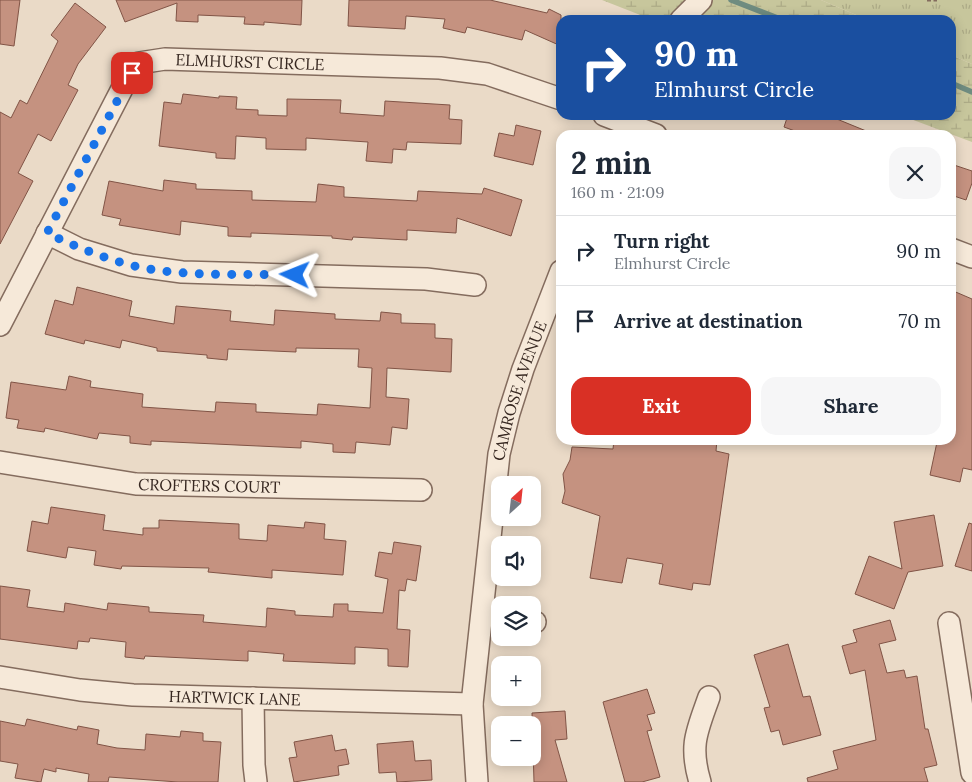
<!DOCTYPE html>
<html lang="en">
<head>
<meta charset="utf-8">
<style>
	:root { --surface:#fff; --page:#f6f6f7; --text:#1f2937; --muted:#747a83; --line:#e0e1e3; --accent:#d93025 }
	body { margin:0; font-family:Lora,serif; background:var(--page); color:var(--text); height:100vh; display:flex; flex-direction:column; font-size:19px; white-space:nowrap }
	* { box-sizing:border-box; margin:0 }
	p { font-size:16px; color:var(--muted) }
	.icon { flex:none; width:28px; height:28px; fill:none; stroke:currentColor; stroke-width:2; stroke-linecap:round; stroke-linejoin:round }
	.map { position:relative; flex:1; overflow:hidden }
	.panel { position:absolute; left:556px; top:130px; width:400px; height:315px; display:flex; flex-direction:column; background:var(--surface); border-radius:15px; box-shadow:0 2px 12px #0003 }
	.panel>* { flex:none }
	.banner { position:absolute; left:556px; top:15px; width:400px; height:105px; border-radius:15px; box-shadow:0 2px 12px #0003; background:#1a4fa0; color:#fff; overflow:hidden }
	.needle { width:32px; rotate:27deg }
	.fabs { position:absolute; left:491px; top:476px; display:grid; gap:10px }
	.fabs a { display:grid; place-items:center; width:50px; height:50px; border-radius:10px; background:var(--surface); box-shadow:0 2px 12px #0003; font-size:25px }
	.pin { position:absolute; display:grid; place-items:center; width:42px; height:42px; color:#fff; margin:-21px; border-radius:10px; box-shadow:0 2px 8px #0006 }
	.me { position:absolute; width:55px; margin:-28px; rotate:272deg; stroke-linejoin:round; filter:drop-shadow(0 0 4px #0008) }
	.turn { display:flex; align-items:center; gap:18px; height:105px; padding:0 15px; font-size:22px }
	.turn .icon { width:65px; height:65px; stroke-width:2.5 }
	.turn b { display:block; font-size:35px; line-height:42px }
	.round { display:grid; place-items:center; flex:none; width:52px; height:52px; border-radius:15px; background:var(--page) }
	.summary { display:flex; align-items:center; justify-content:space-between; height:85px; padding:0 15px }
	h1 { font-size:30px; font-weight:700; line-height:38px }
	.action { display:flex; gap:10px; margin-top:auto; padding:10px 15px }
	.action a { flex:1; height:58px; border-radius:15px; background:var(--accent); color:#fff; font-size:20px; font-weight:700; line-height:58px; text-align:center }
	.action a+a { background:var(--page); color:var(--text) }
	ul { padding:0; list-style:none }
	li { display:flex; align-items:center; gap:15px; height:70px; padding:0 15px; border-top:1px solid var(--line) }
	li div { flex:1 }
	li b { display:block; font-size:19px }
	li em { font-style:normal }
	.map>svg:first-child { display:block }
	.wetland { fill:url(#wetland-marsh) }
	.park { fill:url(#park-tufts) }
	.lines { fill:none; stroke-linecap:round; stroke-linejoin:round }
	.stream { stroke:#6f8c80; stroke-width:5.5 }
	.building { fill:#c59280; stroke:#815446 }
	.minor-casing { stroke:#846c5e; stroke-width:24 }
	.path { stroke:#846c5e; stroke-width:3; stroke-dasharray:4 2.5; stroke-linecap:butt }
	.minor { stroke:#f6e9d9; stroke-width:21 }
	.route { stroke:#1a73e8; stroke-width:9; stroke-dasharray:0 16.2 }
	.labels { text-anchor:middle; stroke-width:4; stroke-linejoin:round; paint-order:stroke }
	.street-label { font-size:16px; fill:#362720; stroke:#f2e6d6 }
</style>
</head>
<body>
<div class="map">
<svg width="972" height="782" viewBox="0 0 972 782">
	<defs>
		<pattern id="wetland-marsh" width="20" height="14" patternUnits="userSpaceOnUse" patternTransform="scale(1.25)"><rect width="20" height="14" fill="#c7c69c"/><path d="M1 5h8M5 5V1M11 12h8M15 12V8" fill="none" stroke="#acaa86"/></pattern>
		<pattern id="park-tufts" width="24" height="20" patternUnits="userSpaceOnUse" patternTransform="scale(1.25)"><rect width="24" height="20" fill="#c7c69c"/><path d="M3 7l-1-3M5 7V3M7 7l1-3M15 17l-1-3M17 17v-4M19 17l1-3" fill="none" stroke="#acaa86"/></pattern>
	</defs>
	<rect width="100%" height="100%" fill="#eadac7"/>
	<g class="wetland">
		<polygon points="602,0 821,0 868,20 653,20"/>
		<polygon points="951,55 972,64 972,142 900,115 951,115"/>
	</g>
	<polygon class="park" points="821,0 972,0 972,64 951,55 951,20 868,20"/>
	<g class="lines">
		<g class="stream">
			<polyline points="731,0 783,20"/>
			<polyline points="951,83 972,92"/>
		</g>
	</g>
	<g class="building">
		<polygon points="0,0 20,0 14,46 0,44"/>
		<polygon points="116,0 302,0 301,25 264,22 264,25 244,24 245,17 198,15 198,22 176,21 177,3 125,22"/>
		<polygon points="349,0 490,0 547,13 549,9 561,15 561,46 525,30 522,40 467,27 465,33 443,28 445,19 406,16 405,29 348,26"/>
		<polygon points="75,3 106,27 78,64 68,85 78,90 51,141 38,134 18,173 33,181 0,244 0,112 11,118 20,100 27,104 58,41 51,35"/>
		<polygon points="183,94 219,98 219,96 237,97 236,109 258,110 258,115 287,116 287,99 341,100 340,113 384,116 385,101 450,105 449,119 462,120 461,144 407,142 406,150 393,149 392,163 366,161 368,142 306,138 306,150 266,149 266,138 236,136 235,159 216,158 216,153 159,146 164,102 181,104"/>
		<polygon points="788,115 827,115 876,135 806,135 784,127"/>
		<polygon points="516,125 541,131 533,165 494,156 499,133 514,136"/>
		<polygon points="951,164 972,171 972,183 966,200 951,195"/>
		<polygon points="164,180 196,184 196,189 252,191 252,200 316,202 318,184 344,187 344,197 417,201 418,191 482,194 484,188 522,200 511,236 457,218 456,233 407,230 407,240 353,237 352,240 332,238 332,236 251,233 251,237 228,236 228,227 181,221 180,235 119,225 121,219 102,215 109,181 163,191"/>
		<polygon points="77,287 132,301 129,316 174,324 176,306 231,311 230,321 274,325 275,310 335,314 335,319 380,321 381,312 401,314 401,323 435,324 435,338 452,339 451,372 387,368 386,397 409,399 407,429 392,427 390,445 356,442 355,453 333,452 333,444 301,441 301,448 151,441 151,445 130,443 130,436 99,433 97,439 45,428 44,432 17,428 19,420 6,418 11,382 66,390 69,376 91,381 90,387 143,394 142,407 215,412 216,402 256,404 256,412 317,415 318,404 370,408 372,368 358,367 359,349 296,348 296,352 228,349 227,360 207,358 207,355 157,351 157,348 122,340 120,348 85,340 84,344 45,334 55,300 73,305"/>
		<polygon points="951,290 972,299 972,470 963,468 960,482 930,475 937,442 939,443 940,440 951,440"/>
		<polygon points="614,440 717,440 716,451 729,454 710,585 693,583 692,590 659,584 663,564 627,558 622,583 590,578 600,516 562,503 565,491 563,474 570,460 572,447 613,449"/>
		<polygon points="51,507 105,515 103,530 143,535 143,528 159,528 159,520 239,524 239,539 267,541 268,525 304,528 305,522 325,524 324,539 346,541 343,575 272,570 272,578 208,572 209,568 122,566 121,569 94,565 96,551 68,547 66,558 27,551 32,521 48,524"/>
		<polygon points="934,515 943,566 908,572 894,609 855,594 869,556 902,569 894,522"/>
		<polygon points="969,523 972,524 972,571 955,566"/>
		<polygon points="394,542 421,546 416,581 407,579 405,591 399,590 397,629 410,630 408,667 388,666 388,649 355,647 355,664 283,661 284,654 248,651 248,661 145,656 144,659 125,657 126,642 90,638 89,642 78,641 77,649 0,639 0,586 30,590 27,607 64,612 65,603 107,610 108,603 149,607 149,612 204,615 203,622 266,627 267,608 295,611 295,615 333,617 334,604 348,604 348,611 383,613 388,579 375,576 379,552 392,554"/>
		<polygon points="890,620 896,640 879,644 887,673 904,670 906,678 917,676 925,729 928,729 937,765 924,768 928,782 808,782 807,778 838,769 833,751 876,740 865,670 850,674 842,646 857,642 853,630"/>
		<polygon points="788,644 803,697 810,696 821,735 783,745 779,730 771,732 764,708 770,707 754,655"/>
		<polygon points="647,689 655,713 647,715 652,730 647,731 660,777 642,782 625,782 603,702"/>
		<polygon points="565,711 567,739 555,740 567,782 534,782 532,713"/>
		<polygon points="27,719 77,730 78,726 99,730 97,744 117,748 145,750 146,734 180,737 181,731 203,733 203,741 221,742 218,782 178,782 109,777 108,782 88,782 89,774 56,768 56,772 44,769 41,782 15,778 18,764 0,761 0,721 25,726"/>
		<polygon points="332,735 335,751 346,749 349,764 338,766 339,775 294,782 289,758 297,757 294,742"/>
		<polygon points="413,741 415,761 431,760 432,780 397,782 396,772 379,773 377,744"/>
	</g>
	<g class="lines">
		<defs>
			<g id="minor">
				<polyline points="681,20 701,0"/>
				<polyline points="604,115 656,135"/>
				<polyline points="47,233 79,249 131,265 182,272 426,279 475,285"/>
				<polyline points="951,249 972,257"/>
				<path id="s1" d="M 0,325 L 125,83 L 139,63 L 165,59 L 440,68 L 487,74 L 561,99"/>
				<path id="s2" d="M 0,462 L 136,484 L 421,490"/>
				<polyline points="532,622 535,622"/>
				<polyline points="949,623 972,773"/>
				<path id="s3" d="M 0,677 L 80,690 L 133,695 L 472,704"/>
				<polyline points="253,698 254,765 256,782"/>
				<path id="s4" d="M 477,782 L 472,704 L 499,454 L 509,413 L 523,369 L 561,271"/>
				<path d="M 700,782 C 689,745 697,731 709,697"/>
			</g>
		</defs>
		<use href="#minor" class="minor-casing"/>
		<polyline class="path" points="927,0 937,0"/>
		<use href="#minor" class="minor"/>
	</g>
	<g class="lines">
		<path class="route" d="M 132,73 L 47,233 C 74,246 101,257 130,265 C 182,278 241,273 295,275"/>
	</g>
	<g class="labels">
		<g class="street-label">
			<text dy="6" stroke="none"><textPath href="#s1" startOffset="408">ELMHURST CIRCLE</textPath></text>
			<text dy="6" stroke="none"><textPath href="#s4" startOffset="396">CAMROSE AVENUE</textPath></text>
			<text dy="6" stroke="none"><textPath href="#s2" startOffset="211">CROFTERS COURT</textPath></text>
			<text dy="6" stroke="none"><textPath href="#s3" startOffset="236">HARTWICK LANE</textPath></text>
		</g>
	</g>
</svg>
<div class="fabs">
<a><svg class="needle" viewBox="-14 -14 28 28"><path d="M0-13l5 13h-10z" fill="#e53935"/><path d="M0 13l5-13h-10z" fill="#747a83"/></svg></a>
<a><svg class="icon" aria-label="sound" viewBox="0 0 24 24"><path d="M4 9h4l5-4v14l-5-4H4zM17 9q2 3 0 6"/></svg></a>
<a><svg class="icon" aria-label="layers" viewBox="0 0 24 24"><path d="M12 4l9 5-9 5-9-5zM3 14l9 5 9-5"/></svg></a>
<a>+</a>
<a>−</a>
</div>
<div class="pin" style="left:132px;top:73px;background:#d93025"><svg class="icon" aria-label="arrive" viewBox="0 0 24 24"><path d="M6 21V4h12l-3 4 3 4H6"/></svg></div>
<svg class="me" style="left:295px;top:275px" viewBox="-20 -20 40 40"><path d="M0-17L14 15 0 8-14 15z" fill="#1a73e8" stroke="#fff" stroke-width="4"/></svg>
<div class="banner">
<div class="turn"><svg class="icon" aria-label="right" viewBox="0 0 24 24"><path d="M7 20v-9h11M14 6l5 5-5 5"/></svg><div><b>90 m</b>Elmhurst Circle</div></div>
</div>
<section class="panel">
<div class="summary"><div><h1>2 min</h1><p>160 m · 21:09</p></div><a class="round"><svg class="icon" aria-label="close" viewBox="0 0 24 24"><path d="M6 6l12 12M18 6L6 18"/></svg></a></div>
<ul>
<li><svg class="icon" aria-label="right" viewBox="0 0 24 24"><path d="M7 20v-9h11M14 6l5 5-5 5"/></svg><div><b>Turn right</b><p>Elmhurst Circle</p></div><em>90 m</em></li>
<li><svg class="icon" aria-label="arrive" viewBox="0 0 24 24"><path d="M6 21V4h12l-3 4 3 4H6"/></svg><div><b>Arrive at destination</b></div><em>70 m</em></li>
</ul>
<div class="action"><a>Exit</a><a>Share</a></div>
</section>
</div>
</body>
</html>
